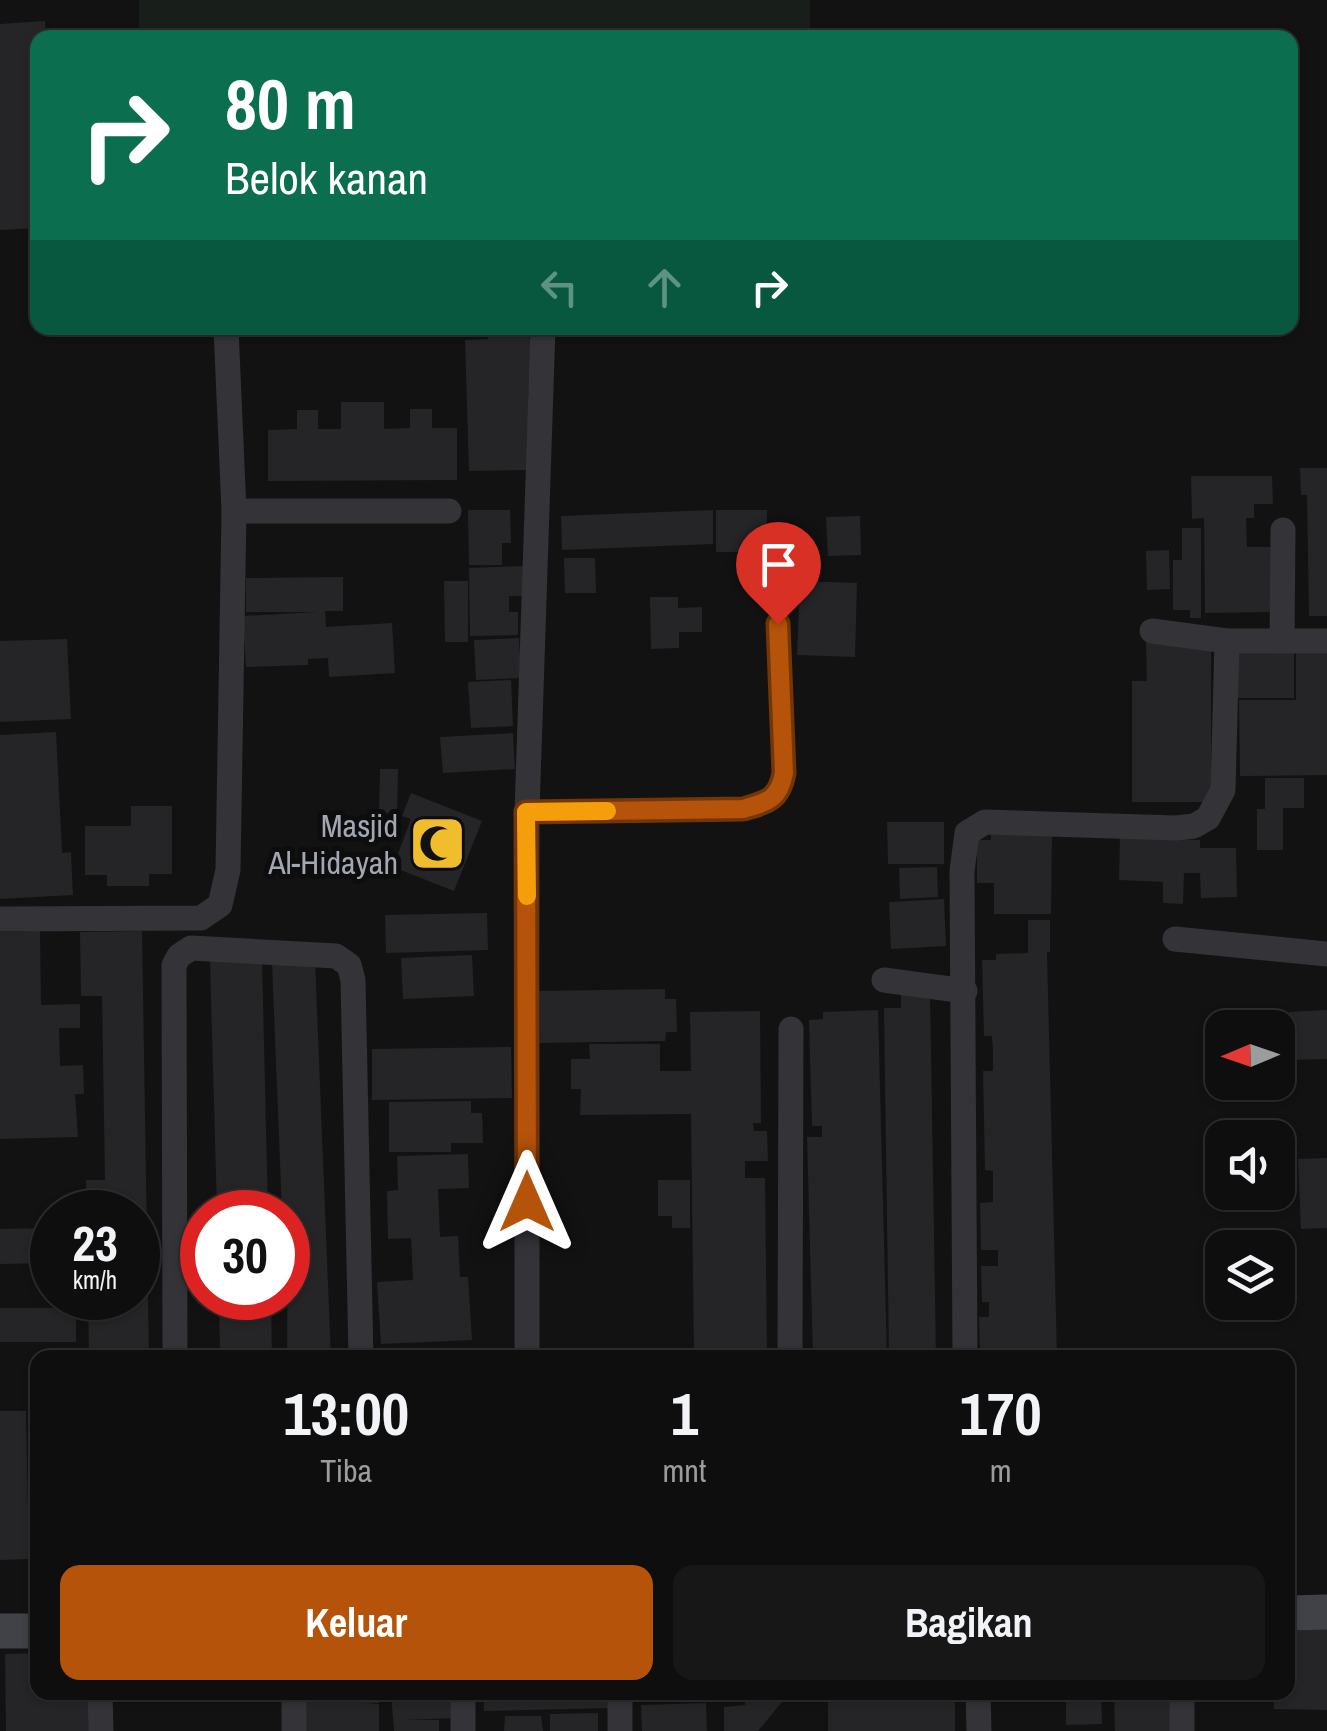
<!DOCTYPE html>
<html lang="id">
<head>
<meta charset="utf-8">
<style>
	:root { --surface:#0e0e0e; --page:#171717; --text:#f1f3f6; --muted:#9b9c9e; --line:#2e2e2e; --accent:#b45309 }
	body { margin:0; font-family:"Archivo Narrow",sans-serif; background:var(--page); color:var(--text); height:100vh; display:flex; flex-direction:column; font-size:38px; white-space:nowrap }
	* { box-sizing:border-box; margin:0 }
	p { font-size:32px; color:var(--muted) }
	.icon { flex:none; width:55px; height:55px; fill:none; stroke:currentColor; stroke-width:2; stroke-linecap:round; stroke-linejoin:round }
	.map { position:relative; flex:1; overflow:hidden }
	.drawer { position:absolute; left:30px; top:1350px; width:1265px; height:350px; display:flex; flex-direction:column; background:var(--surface); border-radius:20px; box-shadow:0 2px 8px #0004,0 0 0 2px var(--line) }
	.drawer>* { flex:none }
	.guide { position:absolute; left:30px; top:30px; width:1268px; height:305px; border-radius:20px; box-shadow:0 2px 8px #0004,0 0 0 2px var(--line); background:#0b6e4f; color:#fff; overflow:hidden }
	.needle { width:65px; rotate:268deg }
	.buttons { position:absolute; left:1205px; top:1010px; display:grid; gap:20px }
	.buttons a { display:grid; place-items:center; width:90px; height:90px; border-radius:20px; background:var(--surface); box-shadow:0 2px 8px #0004,0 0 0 2px var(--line); font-size:50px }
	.speed { position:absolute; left:30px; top:1190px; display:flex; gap:20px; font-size:50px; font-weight:700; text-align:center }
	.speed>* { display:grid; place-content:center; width:130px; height:130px; border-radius:50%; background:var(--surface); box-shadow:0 2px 8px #0004,0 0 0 2px var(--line); line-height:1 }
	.speed small { font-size:25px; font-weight:400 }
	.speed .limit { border:15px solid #d22; background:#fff; color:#111 }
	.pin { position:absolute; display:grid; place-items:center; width:85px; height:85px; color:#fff; margin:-102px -42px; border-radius:50% 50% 50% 0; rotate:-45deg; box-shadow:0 0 10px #0007 }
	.pin .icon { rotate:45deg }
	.me { position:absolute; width:110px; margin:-55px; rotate:0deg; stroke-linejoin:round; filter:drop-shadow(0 0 8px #0008) }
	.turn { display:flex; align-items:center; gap:35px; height:210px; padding:0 30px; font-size:45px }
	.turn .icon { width:130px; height:130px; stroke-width:2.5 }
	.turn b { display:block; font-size:70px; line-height:85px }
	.lanes { display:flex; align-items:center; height:95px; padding:0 30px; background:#0003; justify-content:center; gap:50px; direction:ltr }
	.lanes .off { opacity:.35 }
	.eta { display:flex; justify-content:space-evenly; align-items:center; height:170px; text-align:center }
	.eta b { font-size:60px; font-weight:700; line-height:70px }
	.action { display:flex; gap:20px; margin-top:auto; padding:20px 30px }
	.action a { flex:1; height:115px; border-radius:20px; background:var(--accent); color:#fff; font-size:40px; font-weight:700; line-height:115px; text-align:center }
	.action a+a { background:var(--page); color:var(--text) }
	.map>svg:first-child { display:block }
	.green { fill:#181e19 }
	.building { fill:#252527 }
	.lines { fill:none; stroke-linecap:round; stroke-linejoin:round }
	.lane { stroke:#333338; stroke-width:12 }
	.street { stroke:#333338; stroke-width:25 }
	.secondary { stroke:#414248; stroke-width:35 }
	.route-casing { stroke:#753606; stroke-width:25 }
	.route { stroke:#b45309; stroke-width:18 }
	.slow { stroke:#f59e0b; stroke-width:18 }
	.labels { text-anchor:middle; stroke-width:10; stroke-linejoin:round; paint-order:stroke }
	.poi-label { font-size:32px; fill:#a3a7b4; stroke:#0d0d0e; text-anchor:end }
</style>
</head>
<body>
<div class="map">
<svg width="1327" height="1731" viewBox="0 0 1327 1731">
	<rect width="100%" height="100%" fill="#121213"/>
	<rect class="green" x="139" y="0" width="671" height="37"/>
	<g class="building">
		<polygon points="45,21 46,38 38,38 38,228 0,230 0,24"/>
		<polygon points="487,328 529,328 529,338 534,338 536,390 528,390 530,470 469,471 465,340 488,339"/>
		<polygon points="341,402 384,402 384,429 410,428 410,409 432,409 432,428 457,428 457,480 268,481 268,430 297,429 297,410 318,410 318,429 341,429"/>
		<polygon points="1300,468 1327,468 1327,616 1309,616 1307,495 1301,495"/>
		<polygon points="1191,476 1272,476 1273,504 1254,504 1254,518 1246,518 1247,547 1278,547 1279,612 1205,613 1204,518 1192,519"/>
		<polygon points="468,510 510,510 511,543 502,543 502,565 469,565"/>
		<polygon points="713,510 713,544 562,550 561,516"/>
		<polygon points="716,510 767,510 766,552 716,552"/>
		<polygon points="860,516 861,555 828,556 826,517"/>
		<polygon points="1182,528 1201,528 1201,618 1190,618 1190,610 1173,610 1173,560 1182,560"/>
		<polygon points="1169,550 1170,589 1147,590 1146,551"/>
		<polygon points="564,558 595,558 596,593 565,593"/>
		<polygon points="523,566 524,596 509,596 509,612 518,612 518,635 470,636 469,568"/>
		<polygon points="343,577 343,611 325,611 326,627 392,623 395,673 329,677 328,658 308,659 308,665 246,667 243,616 318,612 246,612 246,578"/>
		<polygon points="444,581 468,581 468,642 445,642"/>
		<polygon points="800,581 857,583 855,657 797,655"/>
		<polygon points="650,597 678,597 678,608 702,607 702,632 679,632 679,648 651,649"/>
		<polygon points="519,638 521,678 476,680 474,640"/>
		<polygon points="67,639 71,719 0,722 0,641"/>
		<polygon points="1146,642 1211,642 1211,802 1132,802 1132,681 1147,681"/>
		<polygon points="1296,645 1327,645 1327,775 1240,776 1239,700 1296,700"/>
		<rect x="1238" y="647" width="56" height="51"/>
		<polygon points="511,680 513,726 471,728 468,682"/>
		<polygon points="56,732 62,853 71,852 73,895 0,899 0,735"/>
		<polygon points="513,733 515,769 443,773 440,737"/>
		<polygon points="380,769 398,769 397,813 379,813"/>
		<polygon points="1265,778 1304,778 1304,808 1283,808 1283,850 1257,850 1257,809 1265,809"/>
		<polygon points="411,793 482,821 454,891 393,867 411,819 402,816"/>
		<polygon points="131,806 172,806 172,874 149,874 149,886 107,886 107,875 85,875 85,826 131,826"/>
		<polygon points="887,822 944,822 944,864 888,864"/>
		<polygon points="991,827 1052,827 1051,914 994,914 994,883 977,883 977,840 991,840"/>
		<polygon points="1120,837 1200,840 1200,848 1236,848 1237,897 1201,898 1200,873 1184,873 1183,904 1163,903 1163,882 1119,880"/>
		<polygon points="937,867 938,897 900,899 899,868"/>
		<polygon points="944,899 946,946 891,949 889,902"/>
		<polygon points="487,913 488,950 386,953 385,915"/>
		<polygon points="1028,920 1050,920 1050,952 1047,952 1057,1358 980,1357 979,1317 989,1317 989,1302 982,1302 981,1266 998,1266 998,1250 981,1250 980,1203 993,1202 993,1171 985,1170 983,1071 993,1071 993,1052 992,1036 984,1036 982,960 996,960 996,954 1028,953"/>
		<polygon points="40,931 41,1005 80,1004 80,1028 59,1028 60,1066 83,1065 84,1094 75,1094 78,1137 0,1139 0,932"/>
		<polygon points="142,931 149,1358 89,1358 88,1298 138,1298 138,1212 87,1212 86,1180 105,1180 102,996 81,996 80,932"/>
		<polygon points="472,955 474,996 403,999 401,958"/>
		<polygon points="262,959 268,1212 217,1212 210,961"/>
		<polygon points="315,961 331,1358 287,1358 288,1212 282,1212 272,963"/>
		<polygon points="665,989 665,999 676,999 677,1032 666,1032 665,1041 537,1043 536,991"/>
		<polygon points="930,991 936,1358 889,1358 884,1008 901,1008 901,992"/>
		<polygon points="878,1010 887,1358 813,1358 807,1137 822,1137 822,1126 812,1126 809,1020 823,1019 823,1012"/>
		<polygon points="1327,1010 1327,1059 1290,1060 1289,1012"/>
		<polygon points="760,1011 761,1123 753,1123 754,1131 767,1131 768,1161 745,1161 745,1178 765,1178 767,1358 694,1358 691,1114 580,1115 581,1089 571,1089 571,1059 590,1059 589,1044 660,1044 660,1071 691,1071 690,1012"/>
		<polygon points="511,1047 512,1098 372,1100 372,1049"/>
		<polygon points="471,1101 471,1113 482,1113 483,1143 451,1143 451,1152 389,1152 389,1102"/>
		<polygon points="468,1154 469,1188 438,1189 440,1237 458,1236 460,1277 468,1277 472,1340 381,1344 377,1282 413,1280 411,1238 388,1239 387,1191 398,1190 397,1156"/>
		<polygon points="1327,1158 1327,1228 1301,1229 1298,1159"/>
		<polygon points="658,1180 690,1180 690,1228 672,1228 672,1216 658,1216"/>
		<polygon points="52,1228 52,1263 0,1264 0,1229"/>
		<polygon points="219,1298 271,1298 272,1358 220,1358"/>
		<rect x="0" y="1308" width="76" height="34"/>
		<polygon points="418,1351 418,1358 383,1358 383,1354"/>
		<polygon points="0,1411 26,1411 29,1559 0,1560"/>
		<polygon points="1288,1623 1327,1623 1327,1710 1274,1709 1274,1692 1288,1692"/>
		<polygon points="38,1653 38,1692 93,1692 94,1731 6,1731 5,1654"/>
		<polygon points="305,1692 379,1692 379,1703 366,1703 379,1704 379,1731 305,1731"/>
		<polygon points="391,1692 454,1692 455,1718 404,1720 439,1720 439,1731 394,1731"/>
		<polygon points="483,1692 609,1692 609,1708 484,1711"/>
		<polygon points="642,1692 733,1692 733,1697 642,1702"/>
		<polygon points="745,1692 790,1692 758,1731 724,1731 724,1707 745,1705"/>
		<rect x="828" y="1692" width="127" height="39"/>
		<rect x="1006" y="1692" width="31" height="10"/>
		<polygon points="1066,1692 1101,1692 1102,1724 1066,1725"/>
		<polygon points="1114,1692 1171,1692 1171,1731 1115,1731"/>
		<polygon points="706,1703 707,1731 642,1731 641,1705"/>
		<polygon points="598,1713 598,1731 550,1731 550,1714"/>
		<polygon points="505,1716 541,1716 543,1731 504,1731"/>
	</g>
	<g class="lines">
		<polyline class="lane" points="527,812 743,809 772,798 781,790 784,773 778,624"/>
		<g class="street">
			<polyline points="234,511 449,511"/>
			<polyline points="1152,631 1227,641 1327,641"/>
			<polyline points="1282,641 1283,530"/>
			<polyline points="0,919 201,918 220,905 228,870 234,511 226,328"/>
			<polyline points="1175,939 1327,954"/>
			<polyline points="884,980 965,991"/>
			<polyline points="175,1358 174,965 179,956 191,948 336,956 349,965 353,980 361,1358"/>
			<polyline points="527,1358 527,812 543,328"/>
			<polyline points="790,1358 791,1029"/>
			<polyline points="965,1358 962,871 967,833 985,822 1176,828 1194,826 1208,818 1223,790 1227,641"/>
			<polyline points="100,1692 101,1731"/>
			<polyline points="978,1692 979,1731"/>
			<polyline points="294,1731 294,1692"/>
			<polyline points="463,1731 463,1692"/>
			<polyline points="620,1731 620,1692"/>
			<polyline points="1182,1731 1182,1692"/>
		</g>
		<g class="secondary">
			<polyline points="1288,1613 1327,1612"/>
			<polyline points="0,1631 38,1631"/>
		</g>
	</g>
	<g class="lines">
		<defs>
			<path id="route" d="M 527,1202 L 526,812 L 743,809 C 767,802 779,800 784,773 L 778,624"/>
		</defs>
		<use href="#route" class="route-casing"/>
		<use href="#route" class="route"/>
		<polyline class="slow" points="527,896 526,812 607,811"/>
	</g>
	<defs>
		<symbol id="mosque-square" viewBox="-11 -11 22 22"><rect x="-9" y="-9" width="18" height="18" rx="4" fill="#f0bd2d" stroke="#0d0d0e"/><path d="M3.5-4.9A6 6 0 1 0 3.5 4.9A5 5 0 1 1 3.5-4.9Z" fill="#111"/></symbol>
	</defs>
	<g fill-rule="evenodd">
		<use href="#mosque-square" x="406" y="812" width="63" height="63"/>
	</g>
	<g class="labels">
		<g class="poi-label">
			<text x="398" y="837">Masjid<tspan x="398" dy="37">Al-Hidayah</tspan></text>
		</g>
	</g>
</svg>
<div class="buttons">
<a><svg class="needle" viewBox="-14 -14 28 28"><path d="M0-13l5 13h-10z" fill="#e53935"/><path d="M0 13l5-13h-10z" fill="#9b9c9e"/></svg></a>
<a><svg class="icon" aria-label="sound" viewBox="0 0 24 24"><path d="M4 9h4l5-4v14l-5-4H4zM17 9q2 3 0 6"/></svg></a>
<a><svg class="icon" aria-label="layers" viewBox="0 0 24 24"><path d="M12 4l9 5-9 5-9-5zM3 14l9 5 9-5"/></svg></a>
</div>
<div class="speed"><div>23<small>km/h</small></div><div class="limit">30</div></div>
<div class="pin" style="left:778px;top:624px;background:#d93025"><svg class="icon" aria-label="arrive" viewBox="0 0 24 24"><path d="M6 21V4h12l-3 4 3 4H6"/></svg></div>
<svg class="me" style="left:527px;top:1202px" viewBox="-20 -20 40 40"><path d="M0-17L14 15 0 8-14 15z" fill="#b45309" stroke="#fff" stroke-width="4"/></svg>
<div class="guide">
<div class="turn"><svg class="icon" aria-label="right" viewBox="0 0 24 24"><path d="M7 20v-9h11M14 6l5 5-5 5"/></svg><div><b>80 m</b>Belok kanan</div></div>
<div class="lanes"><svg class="icon off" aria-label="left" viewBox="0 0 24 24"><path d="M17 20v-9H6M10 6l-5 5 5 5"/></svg><svg class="icon off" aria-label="ahead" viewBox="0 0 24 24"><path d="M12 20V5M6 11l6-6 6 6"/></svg><svg class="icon" aria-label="right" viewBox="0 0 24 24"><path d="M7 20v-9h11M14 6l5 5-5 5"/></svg></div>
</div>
<section class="drawer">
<div class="eta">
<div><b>13:00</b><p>Tiba</p></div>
<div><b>1</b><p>mnt</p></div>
<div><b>170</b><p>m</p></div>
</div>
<div class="action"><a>Keluar</a><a>Bagikan</a></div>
</section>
</div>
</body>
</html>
